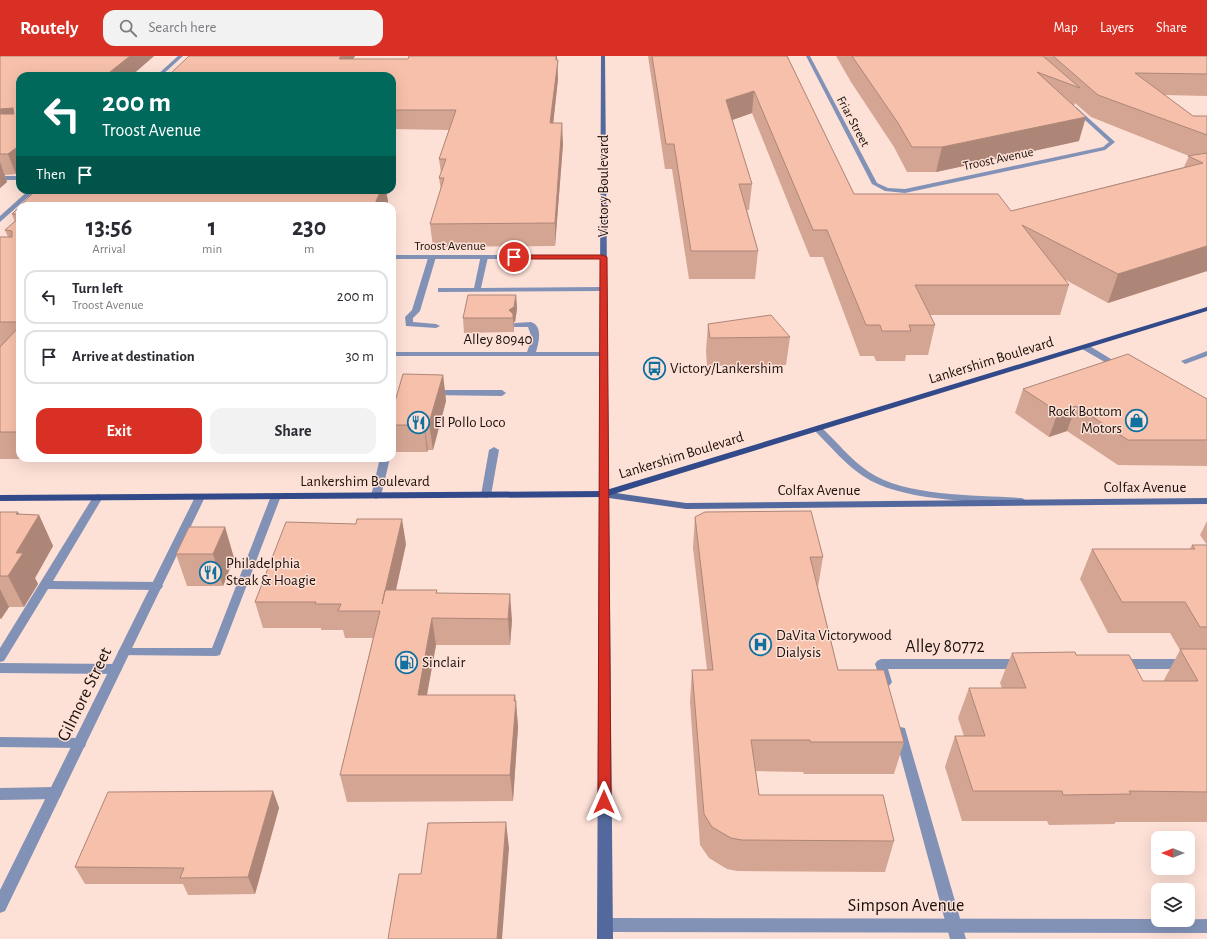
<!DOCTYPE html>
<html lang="en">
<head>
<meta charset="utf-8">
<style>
	:root { --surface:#fff; --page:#f2f2f3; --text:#2b2b33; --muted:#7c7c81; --line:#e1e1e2; --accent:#d93025 }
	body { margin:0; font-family:"Alegreya Sans",sans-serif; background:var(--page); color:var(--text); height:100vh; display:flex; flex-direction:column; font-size:15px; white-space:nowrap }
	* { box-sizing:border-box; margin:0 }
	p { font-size:13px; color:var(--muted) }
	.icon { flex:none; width:22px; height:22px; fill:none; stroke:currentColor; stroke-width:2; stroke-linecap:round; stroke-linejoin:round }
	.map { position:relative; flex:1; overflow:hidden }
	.side { position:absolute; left:16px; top:146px; width:380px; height:260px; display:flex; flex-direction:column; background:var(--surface); border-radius:12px; box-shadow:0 4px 16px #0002 }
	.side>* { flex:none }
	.banner { position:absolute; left:16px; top:16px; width:380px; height:122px; border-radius:12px; box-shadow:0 4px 16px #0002; background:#00695c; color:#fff; overflow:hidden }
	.needle { width:26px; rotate:270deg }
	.fabs { position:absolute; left:1151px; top:775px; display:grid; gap:8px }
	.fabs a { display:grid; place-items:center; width:44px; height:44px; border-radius:8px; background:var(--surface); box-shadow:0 4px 16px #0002; font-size:20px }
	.pin { position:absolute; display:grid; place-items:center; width:34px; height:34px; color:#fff; margin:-17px; border:2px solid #fff; border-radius:50%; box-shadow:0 1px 4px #0007 }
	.me { position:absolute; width:44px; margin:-22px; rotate:0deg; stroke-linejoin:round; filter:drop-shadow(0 0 3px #0008) }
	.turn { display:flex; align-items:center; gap:14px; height:84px; padding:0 20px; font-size:18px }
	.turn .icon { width:52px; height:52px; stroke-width:2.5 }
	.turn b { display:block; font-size:28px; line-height:34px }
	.then { display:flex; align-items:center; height:38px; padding:0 20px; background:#0003; gap:8px; font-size:15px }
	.eta { display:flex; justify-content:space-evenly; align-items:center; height:68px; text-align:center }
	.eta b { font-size:24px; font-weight:600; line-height:28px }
	.primary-button { display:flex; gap:8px; margin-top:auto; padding:8px 20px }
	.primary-button a { flex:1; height:46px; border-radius:12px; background:var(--accent); color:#fff; font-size:16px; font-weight:600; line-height:46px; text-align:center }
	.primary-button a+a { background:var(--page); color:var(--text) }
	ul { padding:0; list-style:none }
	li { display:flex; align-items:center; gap:12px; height:54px; margin:0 8px 6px; padding:0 12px; border:2px solid var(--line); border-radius:12px }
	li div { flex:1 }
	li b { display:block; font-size:15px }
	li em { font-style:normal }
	header { display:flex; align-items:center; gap:24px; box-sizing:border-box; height:56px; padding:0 20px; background:var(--accent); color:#fff }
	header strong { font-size:19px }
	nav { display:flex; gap:22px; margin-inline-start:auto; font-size:14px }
	.search { width:280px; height:36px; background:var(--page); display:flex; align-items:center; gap:10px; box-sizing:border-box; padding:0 14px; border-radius:12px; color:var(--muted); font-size:15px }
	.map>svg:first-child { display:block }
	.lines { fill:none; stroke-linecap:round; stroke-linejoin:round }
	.service { fill:#8292b7; fill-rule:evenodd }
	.minor { fill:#8292b7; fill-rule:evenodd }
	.tertiary { fill:#8292b7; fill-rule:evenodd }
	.secondary { fill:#53699e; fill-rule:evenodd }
	.primary { fill:#324a8a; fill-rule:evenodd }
	.wall { fill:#d4a593 }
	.shaded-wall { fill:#ad8678 }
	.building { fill:#f7c0ab; stroke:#ad8678 }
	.route { fill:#d93025; stroke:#8d1f18 }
	.labels { text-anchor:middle; stroke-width:3; stroke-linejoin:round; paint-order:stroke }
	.far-street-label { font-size:13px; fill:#1b100b; stroke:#fde0d6 }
	.street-label { font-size:15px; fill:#1b100b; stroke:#fde0d6 }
	.poi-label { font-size:15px; fill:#1b100b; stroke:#fde0d6; text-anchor:start }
	.near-street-label { font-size:18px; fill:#1b100b; stroke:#fde0d6 }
</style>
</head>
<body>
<header>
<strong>Routely</strong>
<div class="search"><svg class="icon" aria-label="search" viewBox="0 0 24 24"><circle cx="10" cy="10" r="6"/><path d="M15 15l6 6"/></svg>Search here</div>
<nav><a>Map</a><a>Layers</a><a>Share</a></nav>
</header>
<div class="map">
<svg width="1207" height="883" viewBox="0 0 1207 883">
	<rect width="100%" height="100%" fill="#fde0d6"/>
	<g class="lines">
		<g class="service">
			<rect x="0" y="120" width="20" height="4"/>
			<polygon points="429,199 436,201 420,255 413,262 413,266 436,268 440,270 436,272 406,270 405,261 412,254"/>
			<polygon points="481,199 488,201 481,232 603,231 607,233 603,235 438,236 438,232 474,232"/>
			<path d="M 531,266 C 543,270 539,286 536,296 L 603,296 L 607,298 L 603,300 L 392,300 L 392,296 L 527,296 L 532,282 L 528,271 L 515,271 L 511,269 L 515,267 Z"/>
			<polygon points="1082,289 1088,289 1124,311 1120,314 1117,313 1082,293"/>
			<polygon points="1207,295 1207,300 1185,308 1181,305"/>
			<polygon points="432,334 502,334 506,337 502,340 429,339 428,337"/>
			<polygon points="494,391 499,394 491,439 486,442 481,439 489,394"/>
			<polygon points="380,402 390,402 381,440 376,443 371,440"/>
			<polygon points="276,437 281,440 220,599 216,600 120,599 118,596 120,593 124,592 212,592 271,440"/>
			<polygon points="98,438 103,441 53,525 157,526 161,527 163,530 161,533 157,534 48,533 4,605 0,606 0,592 93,441"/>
			<polygon points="881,603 1021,603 1025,605 1027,608 1025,611 1021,613 888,613 892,626 890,629 886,631 882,629 875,608 877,605"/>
			<polygon points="1121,603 1207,603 1207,613 1121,613 1117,611 1115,608 1117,605"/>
			<polygon points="0,607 116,608 120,610 122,613 120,616 116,618 0,617"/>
			<polygon points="900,671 905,672 906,676 966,883 950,883 894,676 895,672"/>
			<polygon points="0,681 80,682 85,683 86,687 85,691 80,692 0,691"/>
			<polygon points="55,731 60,733 62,737 60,741 55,743 0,744 0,732"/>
		</g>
		<g class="minor">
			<polygon points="178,0 183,0 161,20 156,20"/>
			<polygon points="806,0 810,0 877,127 888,132 905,133 1103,91 1109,86 1074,54 1073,53 1076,51 1115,86 1105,94 905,137 885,135 872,128"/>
			<polygon points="29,134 36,134 0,166 0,160"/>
			<polygon points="392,199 603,199 607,201 603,203 392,203"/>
			<polygon points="200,438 205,441 5,855 0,857 0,834 195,441"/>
			<polygon points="605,862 1158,863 1158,864 1207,863 1207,877 605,876 600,874 597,869 600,864"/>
		</g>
		<path class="tertiary" d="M 819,371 L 822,372 C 838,387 851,404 869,416 C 906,441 978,439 1022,442 L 1027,445 L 1022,448 C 976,445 901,446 863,420 C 845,408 831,391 816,376 L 814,374 L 816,372 Z"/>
		<polygon class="secondary" points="601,0 605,0 609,436 686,447 1207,442 1207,448 686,453 609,442 613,883 597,883"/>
		<polygon class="primary" points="1207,251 1207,255 604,441 0,445 0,439 603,435"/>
	</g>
	<g class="wall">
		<polygon points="0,0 154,0 131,20 20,20 16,118 5,119 7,126 0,132"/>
		<polygon points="189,0 355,0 353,3 557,4 558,23 553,67 563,88 555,190 433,191 430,168 441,134 439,122 441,117 439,103 449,74 392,73 392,20"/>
		<polygon points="648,0 787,0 854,138 1011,155 1184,111 1189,100 1091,61 1075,47 1074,50 1079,85 936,116 907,116 894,91 851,26 836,0 1207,0 1207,40 1165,39 1193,60 1207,60 1207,215 1108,247 1064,223 1069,229 1060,259 930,259 935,269 928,299 906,299 905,305 876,305 874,300 860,300 823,201 810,201 752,57 732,64 752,128 749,154 747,154 758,195 755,223 689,223 672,113 665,113"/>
		<polygon points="36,134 386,134 388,146 387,150 20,150 20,402 28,402 28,403 0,403 0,291 1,291 0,291 0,181 8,181 5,174 15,166 12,158"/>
		<polygon points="516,239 517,253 515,266 514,266 514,276 464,277 463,262"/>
		<polygon points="708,268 790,281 786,309 707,310 706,295"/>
		<polygon points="443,319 446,345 433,394 428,394 427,396 392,396 392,369 395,345"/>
		<polygon points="1023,333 1207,343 1207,410 1118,409 1067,375 1049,381 1015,357"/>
		<polygon points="159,402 352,402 352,403 160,403"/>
		<polygon points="0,456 18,456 19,459 39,459 53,490 35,522 38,528 24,551 9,551 1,563 0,563"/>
		<polygon points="695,461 823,501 818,531 838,614 904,686 894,718 804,718 803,716 756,715 759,739 894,785 885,816 737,815 727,813 709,802 700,789 690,646 692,614 707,614 693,492"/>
		<polygon points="1207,465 1207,766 1116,766 1114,768 1049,769 1047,765 962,765 945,711 955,680 964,680 958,662 969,632 1002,632 1000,627 1012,597 1076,599 1143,625 1164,625 1164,624 1180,594 1170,577 1108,577 1080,523 1092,493 1190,493 1192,489 1207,489 1200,479"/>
		<polygon points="225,471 234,502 223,530 187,530 176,498"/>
		<polygon points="406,488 396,534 437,537 512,564 510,589 436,589 427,639 515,639 518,671 513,745 347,746 340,719 373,582 345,582 343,574 321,574 321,572 263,572 255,546"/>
		<polygon points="273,735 279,752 255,838 188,839 183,828 85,828 75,811"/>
	</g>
	<g class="shaded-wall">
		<polygon points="130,0 154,0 131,20 105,20"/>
		<polygon points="341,0 355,0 342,20 339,3"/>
		<polygon points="555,0 557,0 558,23 551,88 550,67"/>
		<polygon points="754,35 752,57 724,67 726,44"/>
		<polygon points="13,52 20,70 0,72 0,53"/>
		<polygon points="1086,61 1079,85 936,116 942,91"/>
		<polygon points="562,67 563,88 555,190 555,167"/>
		<polygon points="20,89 20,115 16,118 8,98"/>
		<polygon points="0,106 7,126 0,132"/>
		<polygon points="381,134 386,134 388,146 387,150 374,150"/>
		<polygon points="1207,190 1207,215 1108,247 1118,218"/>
		<polygon points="516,239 517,253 515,266 514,266 514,276 513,262 509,254"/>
		<polygon points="443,319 446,345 433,394 429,367"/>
		<polygon points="392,322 395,345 392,355"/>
		<polygon points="1076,350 1067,375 1049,381 1058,356"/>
		<polygon points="424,367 428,394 427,396 424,369"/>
		<polygon points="20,370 20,386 16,376"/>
		<polygon points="18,456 28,477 39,459 53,490 35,522 38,528 24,551 8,520 16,497 16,458"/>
		<polygon points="402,463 406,488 387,574 382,548"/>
		<polygon points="225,471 234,502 223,530 213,498"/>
		<polygon points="0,533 9,551 1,563 0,561"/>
		<polygon points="510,538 512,564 510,589 508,563"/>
		<polygon points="432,562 436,589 422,665 418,639"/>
		<polygon points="515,639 516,650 516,645 518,671 513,745 510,719"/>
		<polygon points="273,735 279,752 255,838 248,821"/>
		<polygon points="506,766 509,792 502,883 497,883"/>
	</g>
	<g class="building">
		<polygon points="0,0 130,0 105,20 20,20 20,89 8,98 0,98 0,58 14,58 13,52 0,53"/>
		<polygon points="189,0 341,0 339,3 408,3 409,0 556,0 556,4 558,4 550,67 562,67 555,167 430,168 444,122 439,122 446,103 439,103 456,54 392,54 392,20 168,20"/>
		<polygon points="652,0 787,0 854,138 998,138 1011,155 1203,107 1188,100 1207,97 1207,190 1118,218 1022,169 1069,229 915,229 935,269 909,269 911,275 882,275 880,269 866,269 827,174 813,174 754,35 726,44 752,128 739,128 758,195 691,195 674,88 666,88"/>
		<polygon points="852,0 1043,0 1080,32 1037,16 1086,61 942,91 912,91 898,67"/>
		<polygon points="1053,0 1207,0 1207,18 1135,17 1193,60 1207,60 1207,79 1098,39"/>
		<polygon points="36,134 381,134 374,150 20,150 20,158 12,158"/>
		<polygon points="20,161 20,266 0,266 0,181 12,181 12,175 5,174"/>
		<polygon points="468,239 516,239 514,251 509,254 513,258 513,262 463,262"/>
		<polygon points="771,259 790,281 710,282 708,268"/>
		<polygon points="20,270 20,370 16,376 0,376 0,291"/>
		<polygon points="1128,298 1207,343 1207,384 1128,384 1076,350 1058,356 1023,333"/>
		<polygon points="403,318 443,319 429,367 424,367 424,369 392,369 392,350 394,349"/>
		<polygon points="811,455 823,501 810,501 838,614 884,614 904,686 810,686 810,684 751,684 759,739 883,739 894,785 742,784 731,782 712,771 704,758 692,614 713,614 695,461 705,456"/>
		<polygon points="0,456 18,456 16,458 39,459 16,497 23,497 8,520 0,520"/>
		<polygon points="357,463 402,463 382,548 385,534 437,534 436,537 510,538 508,563 432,562 418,639 515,639 514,645 516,645 510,719 340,719 380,555 338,555 341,548 315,548 316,546 255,546 286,466 356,468"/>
		<polygon points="189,471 225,471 213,498 176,498"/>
		<polygon points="1192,489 1207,489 1207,571 1200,571 1185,546 1122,546 1092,493 1195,493"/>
		<polygon points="1180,593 1207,593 1207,736 1129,735 1131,738 1063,739 1062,735 973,735 955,680 985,680 969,632 1026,632 1012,597 1075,596 1076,599 1129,599 1143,625 1198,625"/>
		<polygon points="273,735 248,821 180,822 184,812 75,811 108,736"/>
		<polygon points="506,766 497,883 388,883 399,818 421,818 428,767"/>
	</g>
	<polygon class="route" points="603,199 607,201 611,746 609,749 604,751 600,749 598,746 600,203 514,203 511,201 514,199"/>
	<defs>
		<symbol id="bus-ring" viewBox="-11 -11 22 22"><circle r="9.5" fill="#fde0d6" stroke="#10719f" stroke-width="1.5"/><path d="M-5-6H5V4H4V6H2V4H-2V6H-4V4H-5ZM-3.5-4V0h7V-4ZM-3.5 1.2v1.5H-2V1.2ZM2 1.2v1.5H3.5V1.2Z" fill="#10719f"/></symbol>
		<symbol id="shop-ring" viewBox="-11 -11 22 22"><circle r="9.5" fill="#fde0d6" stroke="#10719f" stroke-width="1.5"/><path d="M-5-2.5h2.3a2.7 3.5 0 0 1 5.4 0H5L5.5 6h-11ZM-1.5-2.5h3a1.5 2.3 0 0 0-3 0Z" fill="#10719f"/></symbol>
		<symbol id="restaurant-ring" viewBox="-11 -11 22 22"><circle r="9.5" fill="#fde0d6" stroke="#10719f" stroke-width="1.5"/><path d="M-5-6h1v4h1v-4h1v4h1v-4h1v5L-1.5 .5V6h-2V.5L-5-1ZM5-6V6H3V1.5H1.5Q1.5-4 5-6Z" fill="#10719f"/></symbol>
		<symbol id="hospital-ring" viewBox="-11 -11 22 22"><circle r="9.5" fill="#fde0d6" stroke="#10719f" stroke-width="1.5"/><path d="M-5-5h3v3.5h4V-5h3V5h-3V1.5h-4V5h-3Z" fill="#10719f"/></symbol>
		<symbol id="fuel-ring" viewBox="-11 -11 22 22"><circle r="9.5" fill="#fde0d6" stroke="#10719f" stroke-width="1.5"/><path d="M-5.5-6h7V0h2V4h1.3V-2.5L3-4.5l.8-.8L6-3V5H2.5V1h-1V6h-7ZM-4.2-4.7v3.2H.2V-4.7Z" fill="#10719f"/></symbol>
	</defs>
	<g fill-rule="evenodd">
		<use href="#bus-ring" x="642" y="300" width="25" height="25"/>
		<use href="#shop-ring" x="1124" y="352" width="25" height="25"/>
		<use href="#restaurant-ring" x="406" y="354" width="25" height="25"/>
		<use href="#restaurant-ring" x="198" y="504" width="25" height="25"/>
		<use href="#hospital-ring" x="748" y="576" width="25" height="25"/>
		<use href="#fuel-ring" x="394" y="594" width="25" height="25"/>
	</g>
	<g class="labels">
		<g class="far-street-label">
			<text transform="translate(854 65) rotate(62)" y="5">Friar Street</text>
			<text transform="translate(998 102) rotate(-12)" y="5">Troost Avenue</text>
			<text x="450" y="194">Troost Avenue</text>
		</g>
		<g class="street-label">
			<text transform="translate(603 130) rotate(-90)" y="5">Victory Boulevard</text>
			<text x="498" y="288">Alley 80940</text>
			<text transform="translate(991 304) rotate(-17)" y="5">Lankershim Boulevard</text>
			<text transform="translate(681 399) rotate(-17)" y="5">Lankershim Boulevard</text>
			<text x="365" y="430">Lankershim Boulevard</text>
			<text x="1145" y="436">Colfax Avenue</text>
			<text x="819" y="439">Colfax Avenue</text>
		</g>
		<g class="poi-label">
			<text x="670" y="317">Victory/Lankershim</text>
			<text x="1122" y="360" text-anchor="end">Rock Bottom<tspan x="1122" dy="17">Motors</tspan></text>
			<text x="434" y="371">El Pollo Loco</text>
			<text x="226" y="512">Philadelphia<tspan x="226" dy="17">Steak &amp; Hoagie</tspan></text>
			<text x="776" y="584">DaVita Victorywood<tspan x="776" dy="17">Dialysis</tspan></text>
			<text x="422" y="611">Sinclair</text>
		</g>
		<g class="near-street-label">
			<text x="945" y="596">Alley 80772</text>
			<text transform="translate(84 638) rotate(-64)" y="6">Gilmore Street</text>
			<text x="906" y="855">Simpson Avenue</text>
		</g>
	</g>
</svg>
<div class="fabs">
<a><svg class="needle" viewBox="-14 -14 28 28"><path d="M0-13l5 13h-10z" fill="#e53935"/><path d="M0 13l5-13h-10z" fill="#7c7c81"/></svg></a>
<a><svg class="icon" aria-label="layers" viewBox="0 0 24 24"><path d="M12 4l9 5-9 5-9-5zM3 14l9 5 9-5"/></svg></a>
</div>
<div class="pin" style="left:514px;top:201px;background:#d93025"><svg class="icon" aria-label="arrive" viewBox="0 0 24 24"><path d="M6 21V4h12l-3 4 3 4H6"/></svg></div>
<svg class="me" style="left:604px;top:746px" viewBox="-20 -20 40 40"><path d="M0-17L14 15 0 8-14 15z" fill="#d93025" stroke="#fff" stroke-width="4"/></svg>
<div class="banner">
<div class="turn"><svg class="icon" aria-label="left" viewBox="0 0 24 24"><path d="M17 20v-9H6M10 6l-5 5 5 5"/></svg><div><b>200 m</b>Troost Avenue</div></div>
<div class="then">Then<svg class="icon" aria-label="arrive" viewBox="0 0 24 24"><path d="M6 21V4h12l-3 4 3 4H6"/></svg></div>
</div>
<section class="side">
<div class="eta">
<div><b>13:56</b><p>Arrival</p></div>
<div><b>1</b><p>min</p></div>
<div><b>230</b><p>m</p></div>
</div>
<ul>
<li><svg class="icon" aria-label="left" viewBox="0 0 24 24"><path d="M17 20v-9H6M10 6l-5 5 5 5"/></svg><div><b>Turn left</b><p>Troost Avenue</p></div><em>200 m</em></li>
<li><svg class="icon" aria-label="arrive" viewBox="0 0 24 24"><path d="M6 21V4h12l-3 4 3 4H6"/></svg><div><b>Arrive at destination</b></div><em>30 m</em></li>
</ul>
<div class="primary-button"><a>Exit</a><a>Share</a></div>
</section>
</div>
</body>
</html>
